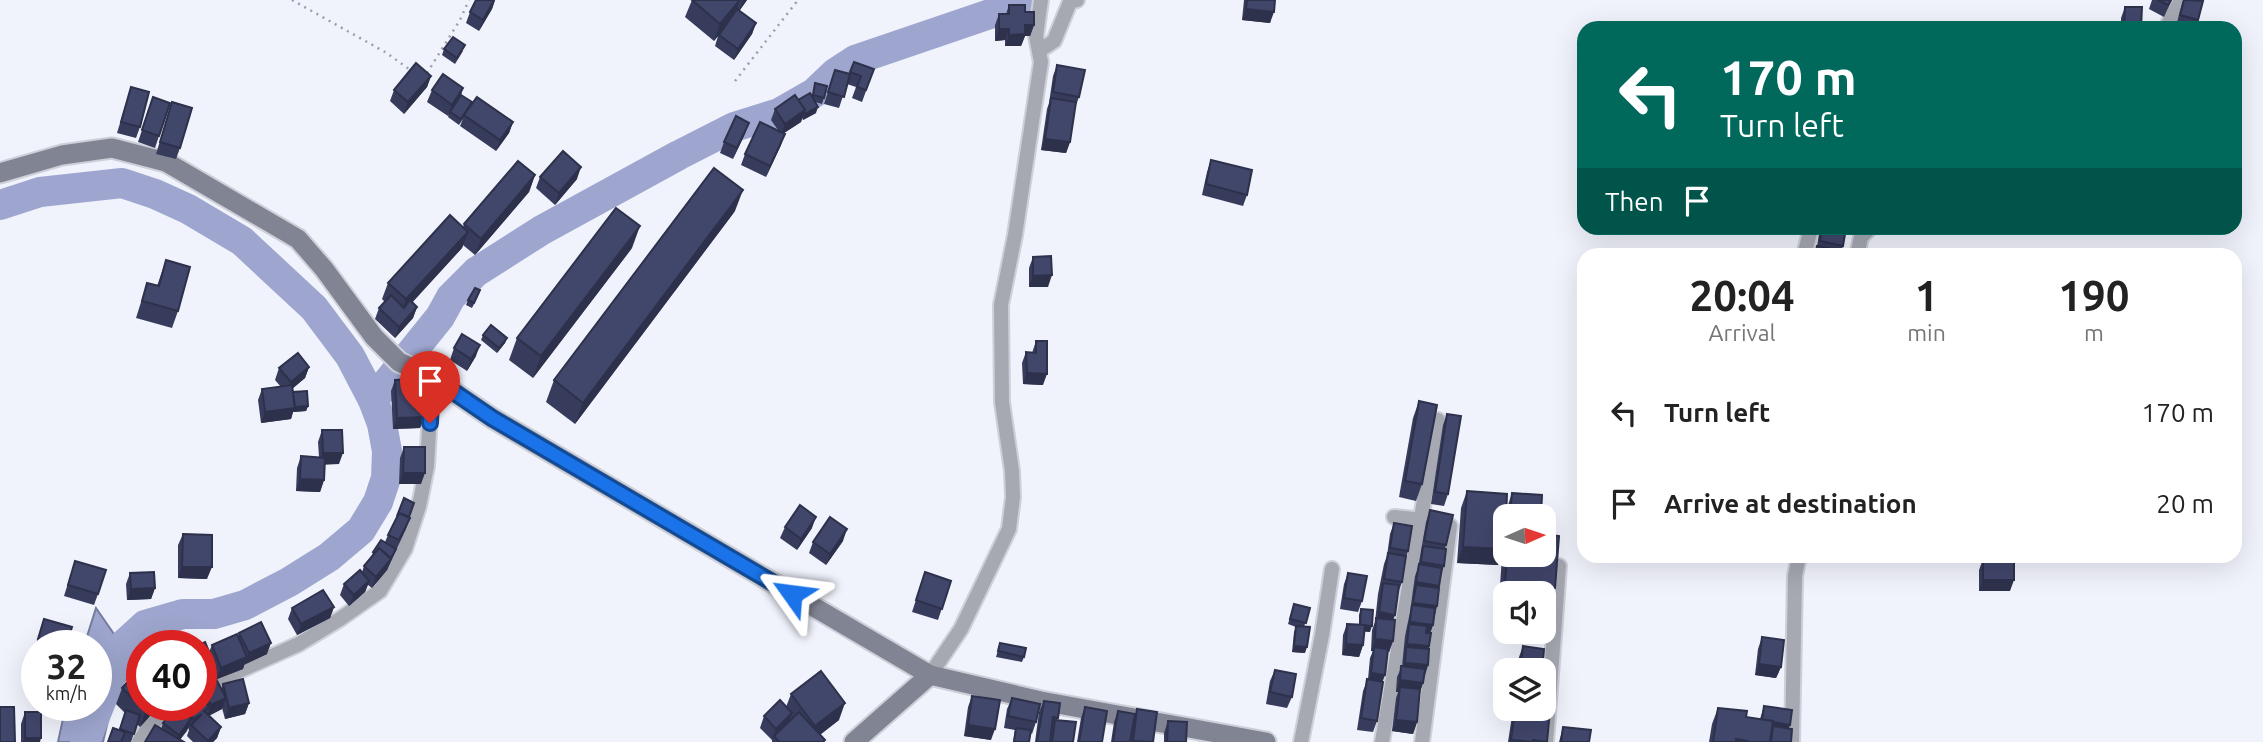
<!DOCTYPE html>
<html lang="en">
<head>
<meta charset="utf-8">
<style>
	:root { --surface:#fff; --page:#f2f2f2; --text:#222; --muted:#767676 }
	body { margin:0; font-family:Ubuntu,sans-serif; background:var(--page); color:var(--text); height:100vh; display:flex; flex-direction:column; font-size:26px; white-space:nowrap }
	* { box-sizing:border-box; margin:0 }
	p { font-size:23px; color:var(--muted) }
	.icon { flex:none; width:38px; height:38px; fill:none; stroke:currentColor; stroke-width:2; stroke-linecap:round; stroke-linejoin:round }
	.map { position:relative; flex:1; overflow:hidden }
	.details { position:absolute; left:1577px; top:248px; width:665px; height:315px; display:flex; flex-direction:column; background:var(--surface); border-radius:21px; box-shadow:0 7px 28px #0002 }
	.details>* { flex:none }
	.guide { position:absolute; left:1577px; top:21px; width:665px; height:214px; border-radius:21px; box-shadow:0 7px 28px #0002; background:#00695c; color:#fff; overflow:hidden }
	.needle { width:46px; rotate:87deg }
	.fabs { position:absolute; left:1493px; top:504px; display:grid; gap:14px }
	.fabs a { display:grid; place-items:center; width:63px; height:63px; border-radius:14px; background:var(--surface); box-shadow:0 7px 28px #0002; font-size:35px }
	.speed { position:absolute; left:21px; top:630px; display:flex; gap:14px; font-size:35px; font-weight:700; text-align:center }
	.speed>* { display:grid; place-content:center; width:91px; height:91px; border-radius:50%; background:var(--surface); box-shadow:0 7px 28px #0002; line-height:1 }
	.speed small { font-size:18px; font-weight:400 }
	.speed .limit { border:10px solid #d22; background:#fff; color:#111 }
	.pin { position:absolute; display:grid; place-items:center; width:60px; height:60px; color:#fff; margin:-72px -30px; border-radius:50% 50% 50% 0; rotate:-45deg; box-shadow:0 0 7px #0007 }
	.pin .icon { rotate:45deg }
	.me { position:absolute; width:77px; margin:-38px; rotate:301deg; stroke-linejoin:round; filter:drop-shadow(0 0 5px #0008) }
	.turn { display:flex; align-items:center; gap:24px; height:147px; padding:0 28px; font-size:32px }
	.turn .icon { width:91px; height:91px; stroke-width:2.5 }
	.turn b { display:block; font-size:49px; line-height:60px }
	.then { display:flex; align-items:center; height:66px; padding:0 28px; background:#0003; gap:14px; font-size:26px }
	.eta { display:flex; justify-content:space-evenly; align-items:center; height:119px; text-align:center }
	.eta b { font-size:42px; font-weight:600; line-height:49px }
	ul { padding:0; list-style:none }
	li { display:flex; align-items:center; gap:21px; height:91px; padding:0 28px }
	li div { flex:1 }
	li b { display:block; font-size:26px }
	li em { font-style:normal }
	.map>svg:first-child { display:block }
	.water { fill:#9ea6cf; stroke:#767c9c; stroke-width:2 }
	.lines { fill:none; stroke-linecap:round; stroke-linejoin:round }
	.river { stroke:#9ea6cf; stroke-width:30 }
	.street-casing { stroke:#ced0d9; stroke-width:18 }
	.secondary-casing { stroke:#ced0d9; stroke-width:23 }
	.path { stroke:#9d9ea8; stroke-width:2.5; stroke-dasharray:2 5; stroke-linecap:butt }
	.street { stroke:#a6a8b2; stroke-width:14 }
	.secondary { stroke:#818493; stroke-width:19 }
	.wall { fill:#383c5c }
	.shaded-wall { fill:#2e314b }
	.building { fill:#41466b; stroke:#2e314b; stroke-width:2 }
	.route-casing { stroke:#114b97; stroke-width:18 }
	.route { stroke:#1a73e8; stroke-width:12 }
</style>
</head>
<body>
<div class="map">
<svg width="2263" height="742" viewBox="0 0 2263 742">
	<rect width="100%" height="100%" fill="#f0f2fc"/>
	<polygon class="water" points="96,608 136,666 114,695 103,742 58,742 66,705 96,705 96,646 84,646"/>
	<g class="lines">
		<g class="river">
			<polyline points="0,205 40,192 122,183 155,194 188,209 242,241 314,308 350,356 373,400 382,424 387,451 386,478 378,502 361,530 329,557 289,582 245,605 214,614 183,614 145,625 123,645 85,742"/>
			<polyline points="373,400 440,317 451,297 476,272 542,230 679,155 734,127 779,113 814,93 835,73 855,60 1031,0"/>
		</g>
		<defs>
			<g id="street">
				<polyline points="2166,28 2181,0"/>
				<polyline points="1039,51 1054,41 1070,2 1077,0"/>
				<polyline points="1804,256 1811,228"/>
				<polyline points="1857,256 1861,237 1870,228"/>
				<polyline points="1394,517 1444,522 1450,526 1422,742"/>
				<polyline points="930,675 961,629 1009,529 1013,497 1012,471 1002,402 1001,305 1015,235 1041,62 1036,36 1041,0"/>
				<polyline points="201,688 299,644 340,619 380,591 405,549 419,506 427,466 432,377"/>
				<polyline points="139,742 149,727 174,705"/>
				<polyline points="1301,742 1322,635 1332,569"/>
				<polyline points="1382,742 1438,420"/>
				<polyline points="1546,742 1559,566"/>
				<polyline points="1792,742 1795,576 1799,556"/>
			</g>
			<g id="secondary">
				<polyline points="0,173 62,155 112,148 166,162 298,239 324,269 374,337 399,362 432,377 492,418 930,675 1041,701 1266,742"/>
				<polyline points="854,742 930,675"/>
			</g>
		</defs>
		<use href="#street" class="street-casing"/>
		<use href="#secondary" class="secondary-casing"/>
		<g class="path">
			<polyline points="292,0 385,52 412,71"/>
			<polyline points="427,73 460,20 469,0"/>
			<polyline points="735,81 798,0"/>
		</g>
		<use href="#street" class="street"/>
		<use href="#secondary" class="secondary"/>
	</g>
	<g class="wall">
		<polygon points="495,0 492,9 479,31 466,23 470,12"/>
		<polygon points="692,0 747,0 739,11 756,23 752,34 734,60 715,46 718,36 714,41 685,17"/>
		<polygon points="1244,0 1275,0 1270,23 1242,20"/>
		<polygon points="2152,0 2172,0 2164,17 2149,9"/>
		<polygon points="2183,0 2198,20 2195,28 2182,28 2176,26"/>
		<polygon points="1009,5 1025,12 1034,25 1030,36 1025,36 1021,46 1005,46 1005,40 995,41 995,25 999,14 1006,14"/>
		<polygon points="2125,7 2141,28 2121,28 2121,18"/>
		<polygon points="444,49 463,51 455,64 442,55"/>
		<polygon points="854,62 874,69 862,102 852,98 856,87 847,84 839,108 824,104 835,70 849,74"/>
		<polygon points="1057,65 1079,97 1075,108 1070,142 1066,153 1041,150 1047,109 1049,103 1053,76"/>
		<polygon points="431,76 427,87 404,114 390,101 394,90"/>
		<polygon points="815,83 824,98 822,104 815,102 816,113 803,120 802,118 801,122 784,133 781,145 766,177 741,165 745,154 778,130 771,120 775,109 798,100 812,96"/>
		<polygon points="131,87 140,127 136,138 117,133"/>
		<polygon points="463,88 461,96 513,122 509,133 496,151 460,126 463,119 459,125 448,117 449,114 448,116 427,102 432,90"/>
		<polygon points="153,97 170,103 155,148 138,142"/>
		<polygon points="172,102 180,148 176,159 156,154"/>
		<polygon points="749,123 733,159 720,153 724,142"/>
		<polygon points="1211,160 1247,195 1243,206 1202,195 1207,172"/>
		<polygon points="535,175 529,192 475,255 463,245 462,248 412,302 417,307 413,318 395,338 375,319 379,308 385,302 382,299 388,283 463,227 464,224"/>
		<polygon points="540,177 577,179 555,205 536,188"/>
		<polygon points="735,211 575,424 546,402 554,380"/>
		<polygon points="1820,228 1846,228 1841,256 1813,256 1817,246"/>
		<polygon points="632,248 533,378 509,360 517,338"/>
		<polygon points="1033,257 1048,287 1029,287 1029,268"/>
		<polygon points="166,260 178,311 172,328 136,318 147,283 157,286"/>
		<polygon points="478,296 472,308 466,305 468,300"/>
		<polygon points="483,335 507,338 505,343 497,353 481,340"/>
		<polygon points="1036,341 1043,385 1023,384 1022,363 1026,352 1032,353"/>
		<polygon points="454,348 476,356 467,371 450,360"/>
		<polygon points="309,367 305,378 292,389 293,392 308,406 306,411 293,412 291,419 261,423 258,400 262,389 281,387 275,380 279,368"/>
		<polygon points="395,380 430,396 426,407 424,407 424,417 420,428 393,429 391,391"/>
		<polygon points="1419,401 1422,484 1416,501 1399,497 1413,418"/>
		<polygon points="1447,414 1448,494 1444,506 1431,504 1443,425"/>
		<polygon points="322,430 339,464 324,464 324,480 320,492 296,491 297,468 301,456 319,457 318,442"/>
		<polygon points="404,447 421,484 399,484 400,458"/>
		<polygon points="1467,491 1505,516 1505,555 1544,555 1555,588 1549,605 1505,593 1505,602 1499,601 1502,556 1498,565 1457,563 1461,508"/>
		<polygon points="1512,493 1541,516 1507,516 1508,505"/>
		<polygon points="1430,510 1446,545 1445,549 1444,566 1440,576 1437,606 1433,625 1430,633 1428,665 1420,693 1417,722 1413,734 1392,731 1396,698 1398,692 1396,692 1397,677 1402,666 1405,636 1410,612 1415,576 1418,568 1426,522"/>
		<polygon points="409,518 410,518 406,529 387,570 372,588 368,585 365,592 349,606 340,595 344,584 362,572 364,566 372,557 373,552 385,542 388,535"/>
		<polygon points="1394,523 1408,551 1406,558 1402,582 1398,593 1395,615 1393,619 1393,641 1389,652 1388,652 1382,682 1377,721 1373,732 1357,730 1363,691 1368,679 1370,658 1373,651 1371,651 1372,630 1375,622 1378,594 1384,564 1387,556 1390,534"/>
		<polygon points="785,527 812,528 797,550 780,538"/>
		<polygon points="183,534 207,579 178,578 178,545"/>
		<polygon points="843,541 826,565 809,553 813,542"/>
		<polygon points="1983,559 2010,591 1979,591 1979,570"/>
		<polygon points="75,561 98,594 94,605 64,596"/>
		<polygon points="925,572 951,581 938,620 912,612"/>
		<polygon points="130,573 155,588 151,599 127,600 126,584"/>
		<polygon points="1348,573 1362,601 1358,612 1340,609 1344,584"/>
		<polygon points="1294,604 1310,608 1304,627 1305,653 1292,652 1294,632 1296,627 1288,624"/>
		<polygon points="334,607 330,618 297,635 288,619 292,608"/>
		<polygon points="1361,609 1370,632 1364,631 1363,645 1359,657 1342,655 1343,635 1347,624 1359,624 1359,615"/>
		<polygon points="44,619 66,646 37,646 37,651 34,650"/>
		<polygon points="239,633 267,654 244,664 243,669 217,679 213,670 210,678 201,682 201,646 209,652 212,645 238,636"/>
		<polygon points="1762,637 1781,667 1776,678 1755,675 1758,649"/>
		<polygon points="1000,643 1024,657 1022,662 996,657"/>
		<polygon points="1523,646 1542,670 1518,670 1519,657"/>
		<polygon points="1275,670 1292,697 1287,708 1266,704 1270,681"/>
		<polygon points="201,684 221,689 223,684 249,703 245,714 225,719 222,708 222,709 209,715 221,727 217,738 213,742 193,742 187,736 189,730 188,728 180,740 161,729 163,723 176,705 201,705"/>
		<polygon points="122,688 142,705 160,705 140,727 137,724 131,742 108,742 119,730 125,713 116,704"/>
		<polygon points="791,694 839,720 820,735 824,742 772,742 772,740 760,728 764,716 786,707"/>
		<polygon points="972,696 991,740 964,736 968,707"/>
		<polygon points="1012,698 1036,722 1032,734 1031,733 1029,742 1013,742 1015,730 1004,728 1007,709"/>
		<polygon points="1044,701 1060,703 1057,720 1073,742 1035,742 1039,712"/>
		<polygon points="1764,706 1789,728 1791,742 1709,742 1712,724 1718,708 1746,717 1760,719"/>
		<polygon points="1085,707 1102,742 1077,742 1081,718"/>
		<polygon points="1137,709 1153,742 1111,742 1114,722 1118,711 1134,717"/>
		<polygon points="1513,709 1542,709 1547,742 1508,742"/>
		<polygon points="25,712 40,742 21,742 21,724"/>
		<polygon points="1168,721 1186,742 1164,742 1164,733"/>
		<polygon points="1563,727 1589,742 1559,742"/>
	</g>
	<g class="shaded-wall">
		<polygon points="495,0 492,9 479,31 483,20"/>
		<polygon points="740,0 734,16 714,41 720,24"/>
		<polygon points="743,0 747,0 738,13 742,2"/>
		<polygon points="1246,9 1274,12 1270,23 1242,20"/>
		<polygon points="756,23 752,34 734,60 738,49"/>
		<polygon points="1025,25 1034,25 1030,36 1025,36 1021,46 1005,46 1009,35"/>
		<polygon points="999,29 1009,29 1005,40 995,41"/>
		<polygon points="431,76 427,87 404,114 408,102"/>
		<polygon points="463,88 459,100 448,116 452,105"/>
		<polygon points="818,107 816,113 803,120 805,114"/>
		<polygon points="805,110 801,122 781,135 785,124"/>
		<polygon points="513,122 509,133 496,151 500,140"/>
		<polygon points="749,123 745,134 733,159 737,148"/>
		<polygon points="785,134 781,145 766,177 770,166"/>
		<polygon points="1045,139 1070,142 1066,153 1041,150"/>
		<polygon points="581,167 577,179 555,205 559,193"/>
		<polygon points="535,175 529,192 475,255 481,239"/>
		<polygon points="743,190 735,211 575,424 583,403"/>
		<polygon points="640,226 632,248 533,378 541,356"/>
		<polygon points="468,232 462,248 400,316 406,299"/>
		<polygon points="1052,275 1048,287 1029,287 1033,276"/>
		<polygon points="417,307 413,318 395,338 399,327"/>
		<polygon points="507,338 505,343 497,353 499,348"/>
		<polygon points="480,345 476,356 467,371 471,359"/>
		<polygon points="309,367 305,378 287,393 291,382"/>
		<polygon points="1027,373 1047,374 1043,385 1023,384"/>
		<polygon points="423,396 430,396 426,407 419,408"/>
		<polygon points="308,406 306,411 293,412 291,419 261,423 265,412 294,407"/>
		<polygon points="424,417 420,428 393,429 397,418"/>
		<polygon points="323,453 343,453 339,464 319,465"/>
		<polygon points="403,473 425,473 421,484 399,484"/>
		<polygon points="300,479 324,480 320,492 296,491"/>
		<polygon points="816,517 812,528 797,550 801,539"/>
		<polygon points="410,518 387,570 372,588 376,577 396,549"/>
		<polygon points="847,529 843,541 826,565 830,554"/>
		<polygon points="1463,547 1504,549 1498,565 1457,563"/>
		<polygon points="182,567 212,567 207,579 178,578"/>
		<polygon points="1983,580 2014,580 2010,591 1979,591"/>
		<polygon points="369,581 365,592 349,606 354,595"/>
		<polygon points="1416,582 1439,586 1435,597 1416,585 1412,594"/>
		<polygon points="1505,584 1555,588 1549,605 1544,604 1544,593 1505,593 1505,602 1499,601"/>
		<polygon points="155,588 151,599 127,600 131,589"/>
		<polygon points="1413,603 1437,606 1432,617 1412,607"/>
		<polygon points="334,607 330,618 297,635 301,624"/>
		<polygon points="1379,612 1395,615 1391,626 1376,620"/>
		<polygon points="1410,622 1433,625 1429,636 1409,626"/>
		<polygon points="1360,625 1372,626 1370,632 1358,631"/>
		<polygon points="1375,639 1393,641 1389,652 1374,651 1374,647 1373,651 1371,651"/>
		<polygon points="271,643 267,654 244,665 249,653"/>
		<polygon points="1346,644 1363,645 1359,657 1342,655"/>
		<polygon points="1407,644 1429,646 1425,657 1406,647 1403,655"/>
		<polygon points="1294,646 1307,647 1305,653 1292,652"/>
		<polygon points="247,657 243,669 217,679 221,668"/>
		<polygon points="1405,663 1428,665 1424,676 1401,675"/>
		<polygon points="1759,664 1781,667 1776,678 1755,675"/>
		<polygon points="215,666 210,678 201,682 201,672"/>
		<polygon points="1371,673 1385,675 1381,686 1367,685"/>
		<polygon points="1400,680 1423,683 1419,694 1400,687 1398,692 1396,692"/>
		<polygon points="226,698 222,709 207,717 211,705"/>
		<polygon points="249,703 245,714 225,719 229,708"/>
		<polygon points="845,703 839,720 810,742 815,726"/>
		<polygon points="151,705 160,705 140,727 146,710"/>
		<polygon points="792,713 788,724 774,736 772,740 776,729"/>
		<polygon points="191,719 187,731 178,742 176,742 179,735"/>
		<polygon points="1396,720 1417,722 1413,734 1392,731"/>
		<polygon points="1762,721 1790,725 1786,736"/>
		<polygon points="968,725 995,729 991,740 964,736"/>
		<polygon points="221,727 217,738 213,742 207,742"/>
		<polygon points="25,738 41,738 40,742 23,742"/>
		<polygon points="1736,739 1748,741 1747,742 1735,742"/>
	</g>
	<g class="building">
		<polygon points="476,0 494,0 483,20 470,12"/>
		<polygon points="692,0 740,0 720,24"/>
		<polygon points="1247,0 1275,0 1274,12 1246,9"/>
		<polygon points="2158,0 2171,0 2168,5"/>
		<polygon points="2184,0 2203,1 2198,20 2180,15"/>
		<polygon points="1009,5 1025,5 1025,12 1034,12 1034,25 1025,25 1025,34 1009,35 1009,29 999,29 999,14 1009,14"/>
		<polygon points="2125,7 2142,7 2141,28 2124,28"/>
		<polygon points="737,9 756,23 738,49 719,35"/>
		<polygon points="2115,26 2115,28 2091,28 2091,27"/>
		<polygon points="453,37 465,45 457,58 444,49"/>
		<polygon points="854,62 874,69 866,90 857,87 861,76 850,72"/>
		<polygon points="416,63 431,76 408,102 394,90"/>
		<polygon points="1057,65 1085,70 1079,97 1053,92"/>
		<polygon points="835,70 850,74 844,97 828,92"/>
		<polygon points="443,74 463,88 452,105 432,90"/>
		<polygon points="815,83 827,86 824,98 813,95"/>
		<polygon points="131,87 149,92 140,127 121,122"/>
		<polygon points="810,93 818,107 805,114 804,111 805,110 798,100"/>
		<polygon points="461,95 472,102 461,119 450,112"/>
		<polygon points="795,95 805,110 785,124 775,109"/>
		<polygon points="153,97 170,103 159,136 142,130"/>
		<polygon points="477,97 513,122 500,140 464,115"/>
		<polygon points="1051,98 1076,102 1070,142 1045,139"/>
		<polygon points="172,102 192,108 180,148 160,142"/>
		<polygon points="736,116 749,123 737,148 724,142"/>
		<polygon points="760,122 785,134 770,166 745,154"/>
		<polygon points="563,151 581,167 559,193 540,177"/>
		<polygon points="1211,160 1252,170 1247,195 1206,184"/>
		<polygon points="518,161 535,175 481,239 464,224"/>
		<polygon points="714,168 743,190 583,403 554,380"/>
		<polygon points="616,208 640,226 541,356 517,338"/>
		<polygon points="450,215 468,232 406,299 388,283"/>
		<polygon points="1822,228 1846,228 1843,246 1820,241"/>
		<polygon points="1817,246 1842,251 1841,256 1815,256"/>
		<polygon points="1051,256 1052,275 1033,276 1033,257"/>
		<polygon points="166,260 190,267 178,311 142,301 147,283 159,286"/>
		<polygon points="475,288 480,290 474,303 468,300"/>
		<polygon points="391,295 404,308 410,300 417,307 399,327 379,308"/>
		<polygon points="491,325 507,338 499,348 483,335"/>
		<polygon points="462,334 480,345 471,359 454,348"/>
		<polygon points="1036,341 1047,341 1047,374 1027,373 1026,352 1036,353"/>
		<polygon points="298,353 309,367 291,382 279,368"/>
		<polygon points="429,378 430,396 423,396 424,417 397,418 395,380"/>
		<polygon points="292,385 295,408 265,412 262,389"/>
		<polygon points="307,391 308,406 295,407 293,392"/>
		<polygon points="1419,401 1437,405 1422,484 1405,481"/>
		<polygon points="1447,414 1461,416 1448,494 1435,492"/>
		<polygon points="322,430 342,430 343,453 323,453"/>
		<polygon points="404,447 425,447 425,473 403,473"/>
		<polygon points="301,456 325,458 324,480 300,479"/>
		<polygon points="1467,491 1507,494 1506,516 1505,516 1504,549 1463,547"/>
		<polygon points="1512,493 1542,495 1541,516 1510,516"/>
		<polygon points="404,498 414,503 409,517 399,513 397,516"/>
		<polygon points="800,505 816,517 801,539 785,527"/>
		<polygon points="1430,510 1453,515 1446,545 1424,541"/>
		<polygon points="399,513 410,518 399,540 388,535"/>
		<polygon points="830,517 847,529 830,554 813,542"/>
		<polygon points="1394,523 1412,526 1408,551 1390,548"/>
		<polygon points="183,534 212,535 212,567 182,567"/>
		<polygon points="1544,534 1559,536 1555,588 1505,584 1507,555 1544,555"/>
		<polygon points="381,540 396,549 391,558 379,548 375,553 373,552"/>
		<polygon points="1423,546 1446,549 1444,566 1421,562"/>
		<polygon points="379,548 391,559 376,577 364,566"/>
		<polygon points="1388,553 1406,556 1402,582 1384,579"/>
		<rect x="1983" y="559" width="31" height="21"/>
		<polygon points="75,561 106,570 98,594 68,585"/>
		<polygon points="1419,564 1442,568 1439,586 1416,582"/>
		<polygon points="360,570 369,581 354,595 344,584"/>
		<polygon points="154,572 155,588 131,589 130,573"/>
		<polygon points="925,572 951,581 942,609 916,600"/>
		<polygon points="1348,573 1367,576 1362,601 1344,598"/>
		<polygon points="1383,583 1399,585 1395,615 1379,612"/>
		<polygon points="1416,585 1439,588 1437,606 1413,603"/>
		<polygon points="323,590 334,607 301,624 292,608"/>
		<polygon points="1294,604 1310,608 1306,623 1290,619"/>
		<polygon points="1412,605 1435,608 1433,625 1410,622"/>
		<polygon points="1361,609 1373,610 1372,626 1360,625"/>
		<polygon points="1376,618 1395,620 1393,641 1375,639"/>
		<polygon points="44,619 72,627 66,646 62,646 38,639"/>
		<polygon points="261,622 271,643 249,653 239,633"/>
		<polygon points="1347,624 1365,625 1363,645 1346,644"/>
		<polygon points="1409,624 1427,626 1426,633 1431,633 1429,646 1407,644"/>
		<polygon points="1296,626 1310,627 1307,647 1294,646"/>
		<polygon points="237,634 247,657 221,668 212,645"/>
		<polygon points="1762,637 1784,640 1781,667 1759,664"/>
		<polygon points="205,642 215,666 201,672 201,646 197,646"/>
		<polygon points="1000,643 1026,648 1024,657 998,651"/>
		<polygon points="1523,646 1544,649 1542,670 1520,670"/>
		<polygon points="1374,647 1388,649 1385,675 1371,673"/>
		<polygon points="1406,647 1429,649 1428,665 1405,663"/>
		<polygon points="142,666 142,705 151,705 146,710 122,688"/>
		<polygon points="1401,666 1425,669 1423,683 1400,680"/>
		<polygon points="1275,670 1296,674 1292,697 1270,692"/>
		<polygon points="821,671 845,703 815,726 791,694"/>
		<polygon points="215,677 226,698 211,705 201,687 201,684"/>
		<polygon points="243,679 249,703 229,708 223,684"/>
		<polygon points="1367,679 1383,682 1377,721 1361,718"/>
		<polygon points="1400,687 1420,689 1417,722 1396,720"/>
		<polygon points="201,696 209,707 204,711 221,727 208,741 191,725 202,714 193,719 184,705 201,705"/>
		<polygon points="972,696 1000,700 995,729 968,725"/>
		<polygon points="1012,698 1040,704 1036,722 1008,716"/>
		<polygon points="780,700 792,713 776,729 764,716"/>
		<polygon points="1044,701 1060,703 1058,718 1053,717 1050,742 1037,742"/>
		<polygon points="1764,706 1792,710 1790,725 1773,722 1773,721 1762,720"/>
		<polygon points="0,707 14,707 15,742 0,742"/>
		<polygon points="175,707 191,719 179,735 163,723"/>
		<polygon points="1085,707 1107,711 1102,742 1079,742"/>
		<polygon points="1718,708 1747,711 1746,717 1773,721 1770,742 1748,742 1748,741 1736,739 1736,742 1713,742"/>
		<polygon points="1137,709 1157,712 1153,742 1133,741"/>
		<polygon points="1515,709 1550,710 1547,742 1533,740 1533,742 1511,740"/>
		<polygon points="126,710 140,715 134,734 120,729"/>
		<polygon points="1118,711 1135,714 1130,742 1113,742"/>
		<rect x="25" y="712" width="16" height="26"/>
		<polygon points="799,712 825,740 823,742 779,742 774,736"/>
		<polygon points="1055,720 1076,722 1073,742 1052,742"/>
		<polygon points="1168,721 1187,722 1186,742 1167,742"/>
		<polygon points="155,725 184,742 145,742"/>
		<polygon points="1773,726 1792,729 1791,742 1771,742"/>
		<polygon points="1563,727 1591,730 1589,742 1561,742"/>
		<polygon points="113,728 125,732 121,742 108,742"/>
		<polygon points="1016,728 1031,730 1029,742 1014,742"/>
	</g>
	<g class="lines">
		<defs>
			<polyline id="route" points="430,423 432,377 492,418 792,594"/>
		</defs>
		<use href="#route" class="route-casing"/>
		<use href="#route" class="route"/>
	</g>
</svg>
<div class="fabs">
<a><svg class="needle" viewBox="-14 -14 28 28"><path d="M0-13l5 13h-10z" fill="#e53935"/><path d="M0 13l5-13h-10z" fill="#767676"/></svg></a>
<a><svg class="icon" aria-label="sound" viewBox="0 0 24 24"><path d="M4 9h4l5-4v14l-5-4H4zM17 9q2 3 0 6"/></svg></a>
<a><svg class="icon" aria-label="layers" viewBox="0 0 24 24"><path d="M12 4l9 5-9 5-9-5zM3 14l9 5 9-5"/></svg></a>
</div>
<div class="speed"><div>32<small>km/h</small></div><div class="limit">40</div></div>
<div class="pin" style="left:430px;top:423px;background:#d93025"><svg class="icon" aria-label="arrive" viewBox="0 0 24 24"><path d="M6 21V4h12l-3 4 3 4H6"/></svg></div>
<svg class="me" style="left:792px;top:594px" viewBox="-20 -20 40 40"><path d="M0-17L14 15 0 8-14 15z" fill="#1a73e8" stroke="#fff" stroke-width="4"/></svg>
<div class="guide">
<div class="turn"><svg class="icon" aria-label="left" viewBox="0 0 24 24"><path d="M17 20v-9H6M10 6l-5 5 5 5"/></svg><div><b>170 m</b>Turn left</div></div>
<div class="then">Then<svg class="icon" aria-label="arrive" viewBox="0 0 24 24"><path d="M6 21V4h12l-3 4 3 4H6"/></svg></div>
</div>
<section class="details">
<div class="eta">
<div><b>20:04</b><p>Arrival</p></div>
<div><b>1</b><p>min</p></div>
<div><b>190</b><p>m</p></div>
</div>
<ul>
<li><svg class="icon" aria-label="left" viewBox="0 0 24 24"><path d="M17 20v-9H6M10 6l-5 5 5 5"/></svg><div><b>Turn left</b></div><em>170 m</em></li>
<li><svg class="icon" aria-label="arrive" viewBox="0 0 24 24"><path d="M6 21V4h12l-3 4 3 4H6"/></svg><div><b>Arrive at destination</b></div><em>20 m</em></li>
</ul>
</section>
</div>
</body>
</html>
